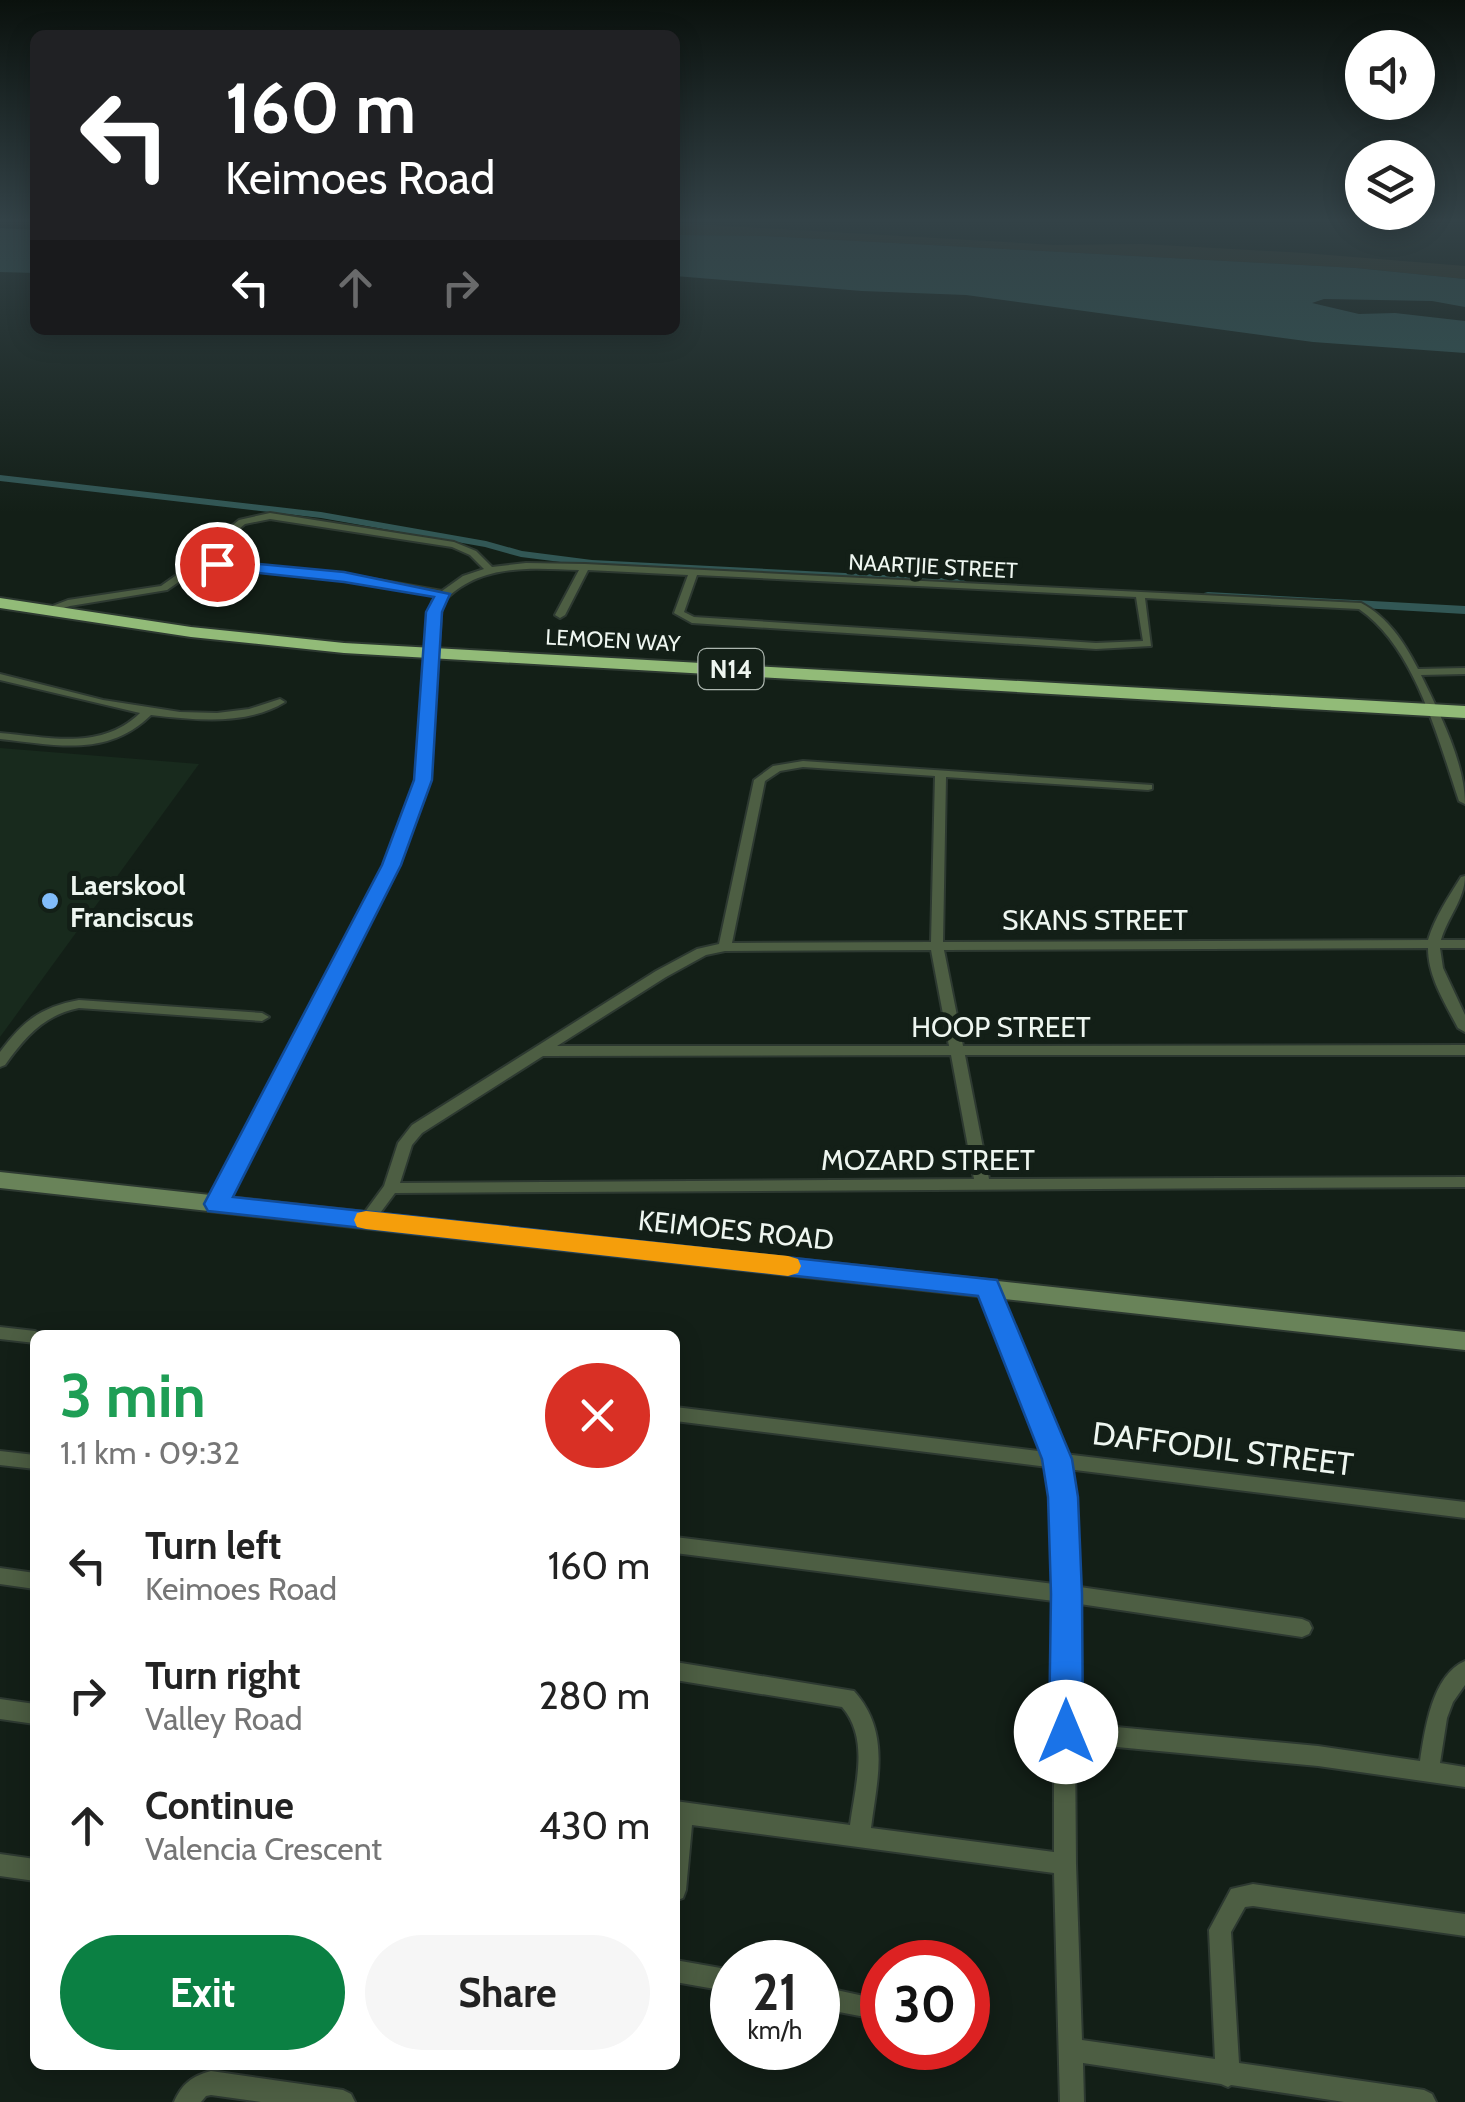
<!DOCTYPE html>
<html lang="en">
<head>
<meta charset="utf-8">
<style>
	:root { --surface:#fff; --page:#f6f6f6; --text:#222; --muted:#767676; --accent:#0b8043 }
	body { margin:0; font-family:Cabin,sans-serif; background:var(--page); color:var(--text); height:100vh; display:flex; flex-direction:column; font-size:38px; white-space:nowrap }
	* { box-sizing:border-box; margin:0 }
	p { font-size:32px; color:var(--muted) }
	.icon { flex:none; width:55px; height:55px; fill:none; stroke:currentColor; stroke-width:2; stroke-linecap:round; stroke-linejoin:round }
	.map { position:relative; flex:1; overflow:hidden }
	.sheet { position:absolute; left:30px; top:1330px; width:650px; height:740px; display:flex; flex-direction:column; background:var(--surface); border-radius:15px; box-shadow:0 5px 25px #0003 }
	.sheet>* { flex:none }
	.hud { position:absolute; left:30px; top:30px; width:650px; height:305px; border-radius:15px; box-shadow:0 5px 25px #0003; background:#202124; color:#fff; overflow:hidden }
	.buttons { position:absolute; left:1345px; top:30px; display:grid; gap:20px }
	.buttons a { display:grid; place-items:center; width:90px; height:90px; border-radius:50%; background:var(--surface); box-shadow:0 5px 25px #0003; font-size:50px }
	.speed { position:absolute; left:710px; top:1940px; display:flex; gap:20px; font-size:50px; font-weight:700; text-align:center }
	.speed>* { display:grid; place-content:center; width:130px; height:130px; border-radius:50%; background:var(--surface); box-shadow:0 5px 25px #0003; line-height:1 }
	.speed small { font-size:25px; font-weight:400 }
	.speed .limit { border:15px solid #d22; background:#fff; color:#111 }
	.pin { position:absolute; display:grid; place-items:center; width:85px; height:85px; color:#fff; margin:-42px; border:5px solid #fff; border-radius:50%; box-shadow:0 2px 10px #0007 }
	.me { position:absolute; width:110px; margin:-55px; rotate:0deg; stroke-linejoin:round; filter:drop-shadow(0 0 8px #0008) }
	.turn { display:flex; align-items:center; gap:35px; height:210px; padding:0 30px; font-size:45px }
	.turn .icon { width:130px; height:130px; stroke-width:2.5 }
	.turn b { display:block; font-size:70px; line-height:85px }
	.lanes { display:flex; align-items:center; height:95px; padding:0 30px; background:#0003; justify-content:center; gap:50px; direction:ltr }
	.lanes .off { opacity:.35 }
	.round { display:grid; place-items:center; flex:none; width:105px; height:105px; border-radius:52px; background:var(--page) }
	.headline { display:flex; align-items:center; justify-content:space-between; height:170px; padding:0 30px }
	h1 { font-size:60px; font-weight:800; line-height:75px; color:#1e9e55 }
	.button { display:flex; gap:20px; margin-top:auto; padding:20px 30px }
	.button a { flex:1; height:115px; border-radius:60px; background:var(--accent); color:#fff; font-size:40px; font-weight:800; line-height:115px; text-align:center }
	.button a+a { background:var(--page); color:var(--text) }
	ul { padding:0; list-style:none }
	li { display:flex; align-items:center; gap:30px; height:130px; padding:0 30px }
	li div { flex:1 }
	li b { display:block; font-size:38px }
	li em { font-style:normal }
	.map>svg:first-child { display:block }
	.built { fill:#182a1d }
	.green { fill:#353726 }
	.water { fill:#325755 }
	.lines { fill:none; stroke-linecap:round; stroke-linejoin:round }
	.canal { fill:#325755; fill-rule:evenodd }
	.street-casing { stroke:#2d3931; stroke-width:4 }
	.secondary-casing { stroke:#2d3931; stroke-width:4 }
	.highway-casing { stroke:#2d3931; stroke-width:4 }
	.street { fill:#4d5e43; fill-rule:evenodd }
	.secondary { fill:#698359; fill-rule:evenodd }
	.highway { fill:#92bb78; fill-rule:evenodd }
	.route { fill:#1a73e8; stroke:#114b97; stroke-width:2.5 }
	.slow { fill:#f59e0b }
	.poi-dot { fill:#81bcfa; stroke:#131f17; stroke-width:4 }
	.labels { text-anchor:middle; stroke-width:10; stroke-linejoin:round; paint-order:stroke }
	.far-street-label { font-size:22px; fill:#eef6f0; stroke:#131f17 }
	.shield { fill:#131f17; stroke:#acb6af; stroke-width:2.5 }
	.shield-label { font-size:25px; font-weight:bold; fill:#eef6f0 }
	.poi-label { font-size:28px; font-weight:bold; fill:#eef6f0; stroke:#131f17; text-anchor:start }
	.street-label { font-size:28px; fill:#eef6f0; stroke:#131f17 }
	.near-street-label { font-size:32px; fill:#eef6f0; stroke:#131f17 }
</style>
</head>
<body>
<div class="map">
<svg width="1465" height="2102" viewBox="0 0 1465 2102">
	<rect width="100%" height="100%" fill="#131f17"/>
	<polygon class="built" points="0,748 199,764 0,1037"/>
	<polygon class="green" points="675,223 1055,245 1142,244 1304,253 1465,266 1465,279 1356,268 765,236 675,235"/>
	<g class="water">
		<polygon points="0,228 35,230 35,273 0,272"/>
		<polygon points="675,235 765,236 1356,268 1465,279 1465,307 1432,301 1324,299 1312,303 1359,314 1395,313 1465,321 1465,353 1313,342 966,295 862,291 675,276"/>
	</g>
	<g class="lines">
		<g class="canal">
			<polygon points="0,475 321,512 486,541 522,551 592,560 962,579 968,583 962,587 592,566 521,557 485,547 321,518 0,481"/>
			<polygon points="1208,592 1465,606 1465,614 1204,599 1204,593"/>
		</g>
		<defs>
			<g id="street">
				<path d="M 270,513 L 454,542 L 476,551 L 492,567 L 526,563 L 585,564 L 1361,603 C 1388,617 1404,642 1418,669 L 1465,668 L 1465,674 L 1421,675 C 1439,712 1465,763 1465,804 L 1459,801 C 1438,739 1415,647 1359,609 L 1145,598 L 1151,646 L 1096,649 L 692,623 L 674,613 L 688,575 L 588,570 L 565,615 L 560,618 L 555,615 L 579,570 C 530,568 478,563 442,603 L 429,780 L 398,865 L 225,1204 L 222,1208 L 212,1208 L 209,1204 L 386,865 L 417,780 L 432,602 L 438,596 L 344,580 L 202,566 L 167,590 L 70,606 L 47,613 L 42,610 L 68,600 L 161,586 L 195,562 L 195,556 L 239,520 ZM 270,519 L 452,547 L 470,555 L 484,569 L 463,576 L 442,591 L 344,574 L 204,561 L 203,559 L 245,524 ZM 697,575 L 1136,597 L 1143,641 L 1096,643 L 694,617 L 684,612 Z"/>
				<path d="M 0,674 L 103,700 L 180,712 L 217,713 L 249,709 L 280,699 L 285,702 C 246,726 195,720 151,715 C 107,758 56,745 0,739 L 0,733 C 49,737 101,751 140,713 L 0,680 Z"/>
				<path d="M 803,761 L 1152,785 L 1152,789 L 1148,790 L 946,777 L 943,942 L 1428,940 C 1435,917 1448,898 1461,877 L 1465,876 C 1465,899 1447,918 1441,940 L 1465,940 L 1465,948 L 1440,948 L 1443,968 L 1465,1015 L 1465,1032 L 1458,1028 C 1445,1003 1428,977 1428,948 L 944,950 L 963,1046 L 1465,1045 L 1465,1055 L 965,1055 L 989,1179 L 1465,1177 L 1465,1187 L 395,1193 L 372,1224 L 362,1224 L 359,1220 L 362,1216 L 384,1186 L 398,1143 L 412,1125 L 656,971 L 697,949 L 719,944 L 754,780 L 773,766 ZM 803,767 L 935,776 L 931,942 L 732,943 L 765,781 L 780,771 ZM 931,950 L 949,1046 L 557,1046 L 666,977 L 706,955 L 725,951 ZM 951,1055 L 974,1179 L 400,1183 L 412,1145 L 422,1133 L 543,1056 Z"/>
				<path d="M 79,1000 L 262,1013 L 269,1017 L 262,1021 L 79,1008 C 44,1015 25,1037 5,1065 L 0,1067 L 0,1052 C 23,1021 41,1007 79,1000 Z"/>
				<path d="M 987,1281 L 993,1283 L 995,1287 L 1061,1439 L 1064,1454 L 1465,1502 L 1465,1518 L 1067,1469 L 1072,1497 L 1073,1586 L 1302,1619 L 1309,1622 L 1312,1628 L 1309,1634 L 1302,1637 L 1073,1603 L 1074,1723 L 1318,1746 L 1420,1761 C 1425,1729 1432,1675 1465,1661 L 1465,1685 L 1453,1702 L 1447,1718 L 1440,1763 L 1465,1767 L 1465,1787 L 1318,1766 L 1075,1743 L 1076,1864 L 1082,2040 L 1215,2059 L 1209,1930 L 1231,1889 L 1253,1884 L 1465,1914 L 1465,1936 L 1253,1906 L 1245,1907 L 1231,1932 L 1239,2063 L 1424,2090 L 1432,2094 L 1436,2102 L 1344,2102 L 1231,2085 L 1228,2087 L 1221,2084 L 1083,2063 L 1084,2102 L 1060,2102 L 1054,1873 L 692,1825 L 686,1890 L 683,1898 L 675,1901 L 675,1801 L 850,1825 C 855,1786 870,1739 842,1707 L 675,1680 L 675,1662 L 854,1691 C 891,1732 877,1779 871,1828 L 1054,1852 L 1054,1601 L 675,1553 L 675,1537 L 1054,1584 L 1054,1497 L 1048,1467 L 675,1421 L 675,1407 L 1046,1452 L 1043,1439 L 979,1287 L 981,1283 Z"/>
				<polygon points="0,1327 35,1331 42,1335 35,1335 35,1343 0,1339"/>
				<polygon points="0,1451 35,1455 35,1469 0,1465"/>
				<polygon points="0,1568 35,1573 35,1589 0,1584"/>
				<polygon points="0,1699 35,1704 35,1724 0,1719"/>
				<polygon points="0,1854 35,1859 35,1881 0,1876"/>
				<polygon points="675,1960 732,1970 732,1992 675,1982"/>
				<polygon points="818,1986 873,1998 876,2006 873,2014 865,2017 818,2008"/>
				<path d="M 211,2071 L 343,2090 L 351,2094 L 355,2102 L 261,2102 L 211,2095 L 206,2096 L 201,2102 L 174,2102 C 182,2084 192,2076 211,2071 Z"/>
			</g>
			<polygon id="secondary" points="0,1172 1465,1332 1465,1350 0,1188"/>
			<polygon id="highway" points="0,598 191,627 344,643 1465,706 1465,718 344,653 191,637 0,608"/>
		</defs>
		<use href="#street" class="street-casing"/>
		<use href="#secondary" class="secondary-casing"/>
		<use href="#highway" class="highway-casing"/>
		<use href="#street" class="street"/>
		<use href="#secondary" class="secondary"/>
		<use href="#highway" class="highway"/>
	</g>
	<linearGradient id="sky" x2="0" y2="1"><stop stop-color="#0a110d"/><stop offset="0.43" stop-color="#334247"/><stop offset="1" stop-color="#334247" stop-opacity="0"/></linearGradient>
	<rect width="1465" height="513" fill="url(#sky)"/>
	<polygon class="route" points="217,560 344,572 450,594 442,612 432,780 401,865 233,1197 997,1280 1072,1459 1078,1497 1082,1594 1083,1732 1078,1743 1066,1748 1054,1743 1049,1732 1051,1594 1048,1497 1042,1459 978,1296 208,1211 204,1204 382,865 414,780 426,612 434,597 344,582 212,568 210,564"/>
	<polygon class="slow" points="366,1211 788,1256 798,1259 801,1266 798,1273 788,1276 366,1229 357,1227 354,1220 357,1213"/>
	<circle class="poi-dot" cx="50" cy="901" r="10"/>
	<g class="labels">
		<g class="far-street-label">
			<text transform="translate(933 566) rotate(3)" y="8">NAARTJIE STREET</text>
			<text transform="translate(613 640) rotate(3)" y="8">LEMOEN WAY</text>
		</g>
		<rect class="shield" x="698.5" y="649" width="65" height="40" rx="8"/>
		<g class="shield-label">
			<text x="731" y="678">N14</text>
		</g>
		<g class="poi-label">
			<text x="70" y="895">Laerskool<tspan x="70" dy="32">Franciscus</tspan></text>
		</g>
		<g class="street-label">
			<text x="1095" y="930">SKANS STREET</text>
			<text x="1001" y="1037">HOOP STREET</text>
			<text x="928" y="1170">MOZARD STREET</text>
			<text transform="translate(736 1230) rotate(6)" y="10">KEIMOES ROAD</text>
		</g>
		<g class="near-street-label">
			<text transform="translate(1223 1449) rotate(7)" y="11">DAFFODIL STREET</text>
		</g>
	</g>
</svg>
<div class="buttons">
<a><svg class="icon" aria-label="sound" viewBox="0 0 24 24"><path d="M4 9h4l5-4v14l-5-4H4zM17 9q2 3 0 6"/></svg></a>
<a><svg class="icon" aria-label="layers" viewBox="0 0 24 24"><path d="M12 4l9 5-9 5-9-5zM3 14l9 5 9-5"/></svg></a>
</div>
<div class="speed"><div>21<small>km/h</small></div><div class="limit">30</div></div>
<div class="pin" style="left:217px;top:564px;background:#d93025"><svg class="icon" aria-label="arrive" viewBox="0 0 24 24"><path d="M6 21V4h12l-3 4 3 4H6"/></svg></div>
<svg class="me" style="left:1066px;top:1732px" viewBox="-20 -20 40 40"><circle r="19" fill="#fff"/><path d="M0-13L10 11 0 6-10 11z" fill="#1a73e8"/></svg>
<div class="hud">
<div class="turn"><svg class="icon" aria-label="left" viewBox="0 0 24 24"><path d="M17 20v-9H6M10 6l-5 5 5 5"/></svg><div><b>160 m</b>Keimoes Road</div></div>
<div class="lanes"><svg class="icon" aria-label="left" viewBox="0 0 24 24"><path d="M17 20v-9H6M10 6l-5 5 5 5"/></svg><svg class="icon off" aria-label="ahead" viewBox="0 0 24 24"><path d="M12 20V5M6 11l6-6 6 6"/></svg><svg class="icon off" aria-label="right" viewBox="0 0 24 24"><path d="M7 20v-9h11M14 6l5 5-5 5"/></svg></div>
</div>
<section class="sheet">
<div class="headline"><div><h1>3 min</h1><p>1.1 km · 09:32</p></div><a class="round" style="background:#d93025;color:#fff"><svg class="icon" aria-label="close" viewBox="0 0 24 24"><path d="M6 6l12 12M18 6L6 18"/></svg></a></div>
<ul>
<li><svg class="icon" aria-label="left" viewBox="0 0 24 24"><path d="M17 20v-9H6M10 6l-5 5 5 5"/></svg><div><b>Turn left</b><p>Keimoes Road</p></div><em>160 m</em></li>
<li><svg class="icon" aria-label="right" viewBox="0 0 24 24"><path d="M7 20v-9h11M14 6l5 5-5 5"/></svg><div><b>Turn right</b><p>Valley Road</p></div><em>280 m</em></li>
<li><svg class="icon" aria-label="ahead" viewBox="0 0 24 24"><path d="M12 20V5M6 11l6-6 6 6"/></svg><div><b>Continue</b><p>Valencia Crescent</p></div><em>430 m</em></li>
</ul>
<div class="button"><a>Exit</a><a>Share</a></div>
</section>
</div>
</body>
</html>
